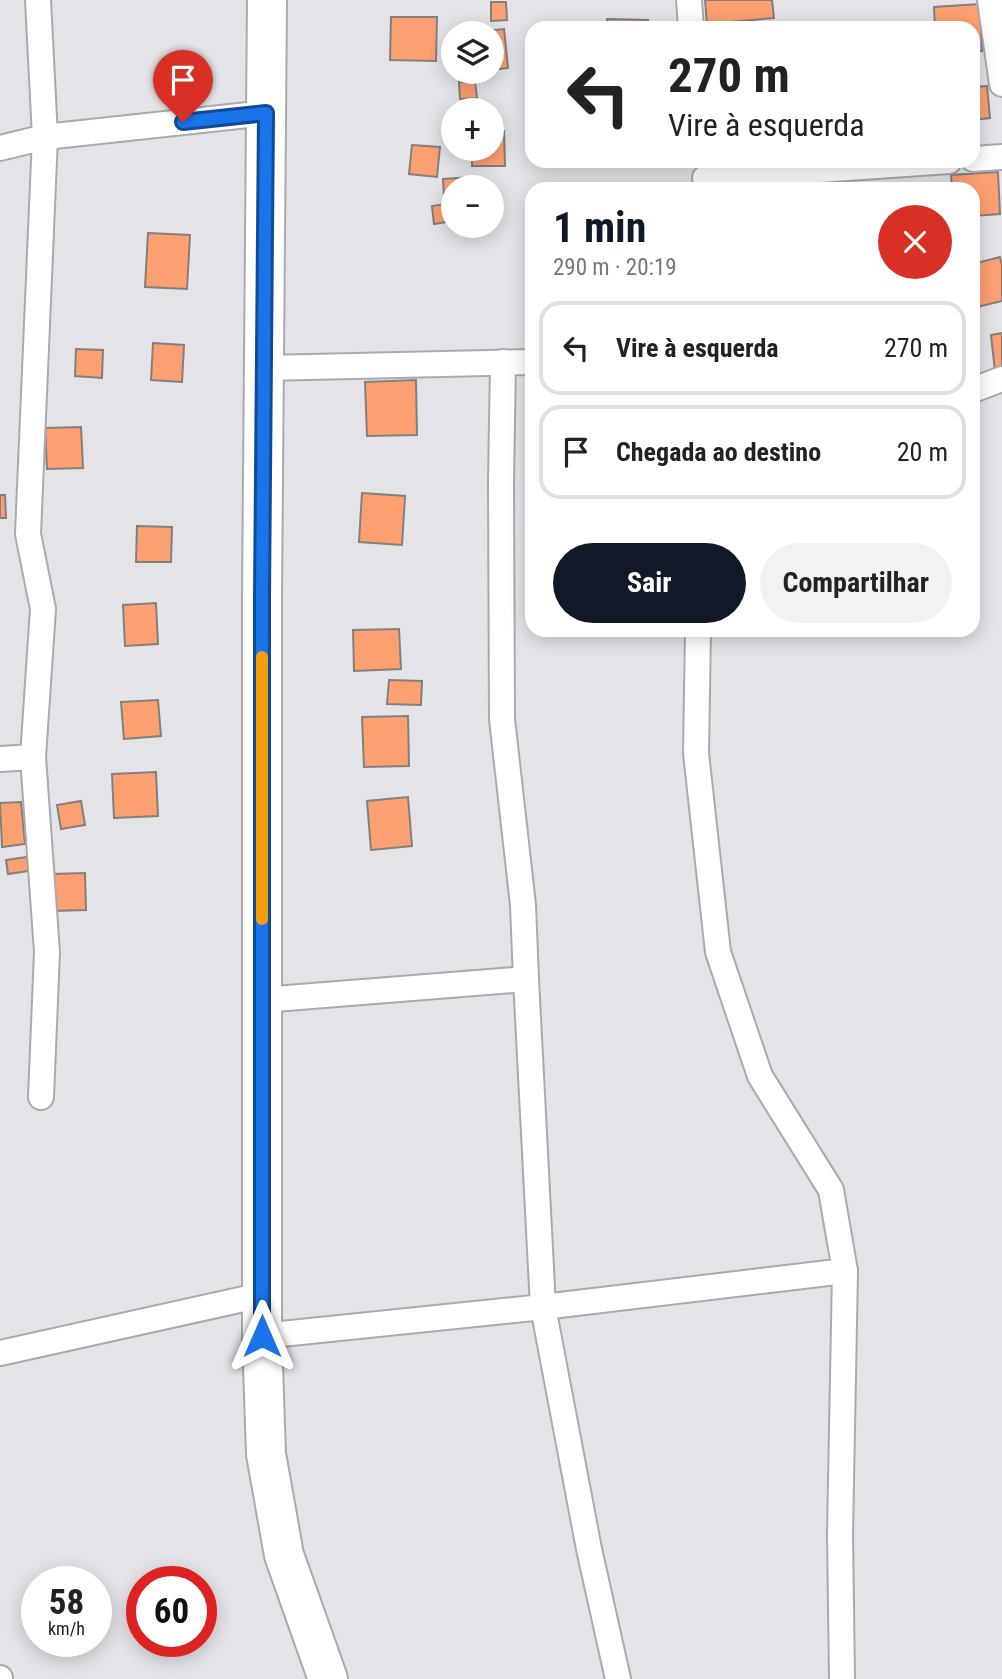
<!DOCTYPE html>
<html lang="pt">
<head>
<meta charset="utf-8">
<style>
	:root { --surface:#fff; --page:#f2f2f2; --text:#222; --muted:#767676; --line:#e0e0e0; --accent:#111827 }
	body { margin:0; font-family:"Roboto Condensed",sans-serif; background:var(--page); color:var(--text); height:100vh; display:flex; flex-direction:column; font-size:26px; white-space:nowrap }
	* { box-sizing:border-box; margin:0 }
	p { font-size:23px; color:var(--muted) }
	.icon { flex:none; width:38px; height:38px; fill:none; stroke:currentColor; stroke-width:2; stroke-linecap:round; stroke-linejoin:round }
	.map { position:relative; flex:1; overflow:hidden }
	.panel { position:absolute; left:525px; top:182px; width:455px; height:455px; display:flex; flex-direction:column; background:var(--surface); border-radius:21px; box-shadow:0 4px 18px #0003 }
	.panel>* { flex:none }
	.top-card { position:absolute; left:525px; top:21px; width:455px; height:147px; border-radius:21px; box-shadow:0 4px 18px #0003; background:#fff; color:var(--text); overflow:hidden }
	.tools { position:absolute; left:441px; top:21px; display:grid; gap:14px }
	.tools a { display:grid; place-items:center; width:63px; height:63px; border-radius:50%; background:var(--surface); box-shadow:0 4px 18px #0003; font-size:35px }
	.speed { position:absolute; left:21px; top:1566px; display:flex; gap:14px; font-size:35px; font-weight:700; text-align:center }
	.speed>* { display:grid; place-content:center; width:91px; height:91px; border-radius:50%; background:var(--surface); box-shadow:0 4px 18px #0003; line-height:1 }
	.speed small { font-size:18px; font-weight:400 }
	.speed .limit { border:10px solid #d22; background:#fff; color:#111 }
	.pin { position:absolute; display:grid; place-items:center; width:60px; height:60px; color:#fff; margin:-72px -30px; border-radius:50% 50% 50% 0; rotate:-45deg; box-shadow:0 0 7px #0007 }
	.pin .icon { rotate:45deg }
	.me { position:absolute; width:77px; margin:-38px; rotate:0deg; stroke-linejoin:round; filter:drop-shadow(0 0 5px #0008) }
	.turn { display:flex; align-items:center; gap:24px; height:147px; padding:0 28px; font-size:32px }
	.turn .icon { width:91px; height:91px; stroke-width:2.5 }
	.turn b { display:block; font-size:49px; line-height:60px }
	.round { display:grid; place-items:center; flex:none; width:74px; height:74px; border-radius:37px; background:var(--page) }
	.summary { display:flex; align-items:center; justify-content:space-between; height:119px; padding:0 28px }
	h1 { font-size:42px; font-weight:700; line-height:52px; color:var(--accent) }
	.primary-button { display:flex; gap:14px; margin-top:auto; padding:14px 28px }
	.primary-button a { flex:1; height:80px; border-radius:42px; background:var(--accent); color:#fff; font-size:28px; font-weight:700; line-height:80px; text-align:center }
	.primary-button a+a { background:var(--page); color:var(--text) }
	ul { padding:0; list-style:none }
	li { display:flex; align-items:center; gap:21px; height:94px; margin:0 14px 10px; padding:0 14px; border:4px solid var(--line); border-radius:21px }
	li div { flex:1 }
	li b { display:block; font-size:26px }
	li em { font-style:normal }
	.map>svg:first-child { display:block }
	.building { fill:#fda071; stroke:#837f7d; stroke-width:2 }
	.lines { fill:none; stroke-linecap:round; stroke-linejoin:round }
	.minor-casing { stroke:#a9aaae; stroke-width:28 }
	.primary-casing { stroke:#a9aaae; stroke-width:42 }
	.minor { stroke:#fff; stroke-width:24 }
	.primary { stroke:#fff; stroke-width:38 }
	.route-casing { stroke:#114b97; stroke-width:18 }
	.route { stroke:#1a73e8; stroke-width:12 }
	.slow { stroke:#f59e0b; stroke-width:12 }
</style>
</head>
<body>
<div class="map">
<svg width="1002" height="1679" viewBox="0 0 1002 1679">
	<rect width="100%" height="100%" fill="#e3e3e8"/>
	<g class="building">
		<polygon points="705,0 772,0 774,18 707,24"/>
		<polygon points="491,2 506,2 507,20 491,21"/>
		<polygon points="980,4 982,51 973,52 973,28 935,28 934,7"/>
		<polygon points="391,17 437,17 436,61 390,60"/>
		<polygon points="607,19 648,20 648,28 606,28"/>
		<polygon points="504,29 508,68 492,70 492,33 477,33 477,32"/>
		<polygon points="475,81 477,98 460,99 459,82"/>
		<polygon points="987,86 990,118 973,120 973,87"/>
		<polygon points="504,131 505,166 472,166 472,149 492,149 492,132"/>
		<polygon points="412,145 440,147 437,177 409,174"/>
		<polygon points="998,172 1000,214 973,216 973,189 952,189 951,175"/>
		<polygon points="475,177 476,187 453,187 453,196 444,196 443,179"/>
		<polygon points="453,203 453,221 434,224 432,206"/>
		<polygon points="148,233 190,235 187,289 145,287"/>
		<polygon points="1000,257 1002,265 1002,301 973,308 973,264"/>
		<polygon points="1002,333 1002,370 995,371 991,335"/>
		<polygon points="153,343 184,345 182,382 151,380"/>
		<polygon points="76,349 103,350 102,378 75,376"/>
		<polygon points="416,380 417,435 367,436 365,382"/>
		<polygon points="81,427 83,468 47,469 45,428"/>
		<polygon points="362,493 405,496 402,545 359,542"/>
		<polygon points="0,495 5,495 6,518 0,518"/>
		<polygon points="137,526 172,527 171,562 136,562"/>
		<polygon points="156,603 158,644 125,646 123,605"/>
		<polygon points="399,629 401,669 354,671 353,630"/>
		<polygon points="389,680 422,681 421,705 387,704"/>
		<polygon points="158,700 161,736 124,739 121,702"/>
		<polygon points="408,716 409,766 364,767 362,717"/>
		<polygon points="156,772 158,816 114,818 112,774"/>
		<polygon points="408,797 412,846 371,850 367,801"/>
		<polygon points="81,801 85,825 61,829 57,805"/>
		<polygon points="21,802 25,844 2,847 0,803"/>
		<polygon points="27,857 29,871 8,874 6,860"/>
		<polygon points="85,873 86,910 52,911 51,874"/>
	</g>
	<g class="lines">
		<defs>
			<g id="minor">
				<polyline points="38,0 45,137 28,534 43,609 33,757 47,952 41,1097"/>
				<polyline points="689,0 691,28"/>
				<polyline points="990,0 1002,84"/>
				<polyline points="0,148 45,137 266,113"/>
				<polyline points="973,159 1002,157"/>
				<polyline points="705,178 949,161"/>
				<polyline points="503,362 501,482 502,719 523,905 526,979 543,1307 589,1549 618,1679"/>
				<polyline points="264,368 532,362"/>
				<polyline points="973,390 1002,379"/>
				<polyline points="0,759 33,757"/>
				<polyline points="262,1000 526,979"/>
				<polyline points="262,1336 543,1307 845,1271 831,1190 760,1076 718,952 696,753 698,630"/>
				<polyline points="0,1353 262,1295"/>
				<polyline points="0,1678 0,1679"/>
				<polyline points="842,1679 840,1534 845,1271"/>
			</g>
			<polyline id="primary" points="267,0 262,597 262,1336 266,1454 284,1555 328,1679"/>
		</defs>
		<use href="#minor" class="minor-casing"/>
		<use href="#primary" class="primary-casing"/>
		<use href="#minor" class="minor"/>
		<use href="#primary" class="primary"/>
	</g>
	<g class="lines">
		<defs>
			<polyline id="route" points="183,122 266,113 262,597 262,1336"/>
		</defs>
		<use href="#route" class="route-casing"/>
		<use href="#route" class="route"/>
		<polyline class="slow" points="262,657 262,919"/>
	</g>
</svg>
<div class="tools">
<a><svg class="icon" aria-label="layers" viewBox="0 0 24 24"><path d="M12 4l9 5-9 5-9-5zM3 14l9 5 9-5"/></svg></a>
<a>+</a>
<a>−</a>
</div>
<div class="speed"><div>58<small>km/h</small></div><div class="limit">60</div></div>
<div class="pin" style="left:183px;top:122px;background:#d93025"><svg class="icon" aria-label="arrive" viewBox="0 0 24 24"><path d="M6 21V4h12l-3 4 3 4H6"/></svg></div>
<svg class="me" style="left:262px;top:1336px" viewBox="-20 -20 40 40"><path d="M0-17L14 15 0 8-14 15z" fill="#1a73e8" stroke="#fff" stroke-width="4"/></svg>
<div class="top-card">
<div class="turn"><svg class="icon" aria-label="left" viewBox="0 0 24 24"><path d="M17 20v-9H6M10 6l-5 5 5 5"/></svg><div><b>270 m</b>Vire à esquerda</div></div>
</div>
<section class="panel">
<div class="summary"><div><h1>1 min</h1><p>290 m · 20:19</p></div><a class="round" style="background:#d93025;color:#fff"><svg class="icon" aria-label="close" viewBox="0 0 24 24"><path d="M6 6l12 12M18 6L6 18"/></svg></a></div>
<ul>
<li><svg class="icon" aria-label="left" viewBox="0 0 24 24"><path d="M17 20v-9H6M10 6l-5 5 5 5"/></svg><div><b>Vire à esquerda</b></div><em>270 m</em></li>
<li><svg class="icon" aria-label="arrive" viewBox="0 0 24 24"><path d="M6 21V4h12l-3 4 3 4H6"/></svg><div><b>Chegada ao destino</b></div><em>20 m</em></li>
</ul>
<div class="primary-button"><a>Sair</a><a>Compartilhar</a></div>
</section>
</div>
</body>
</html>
